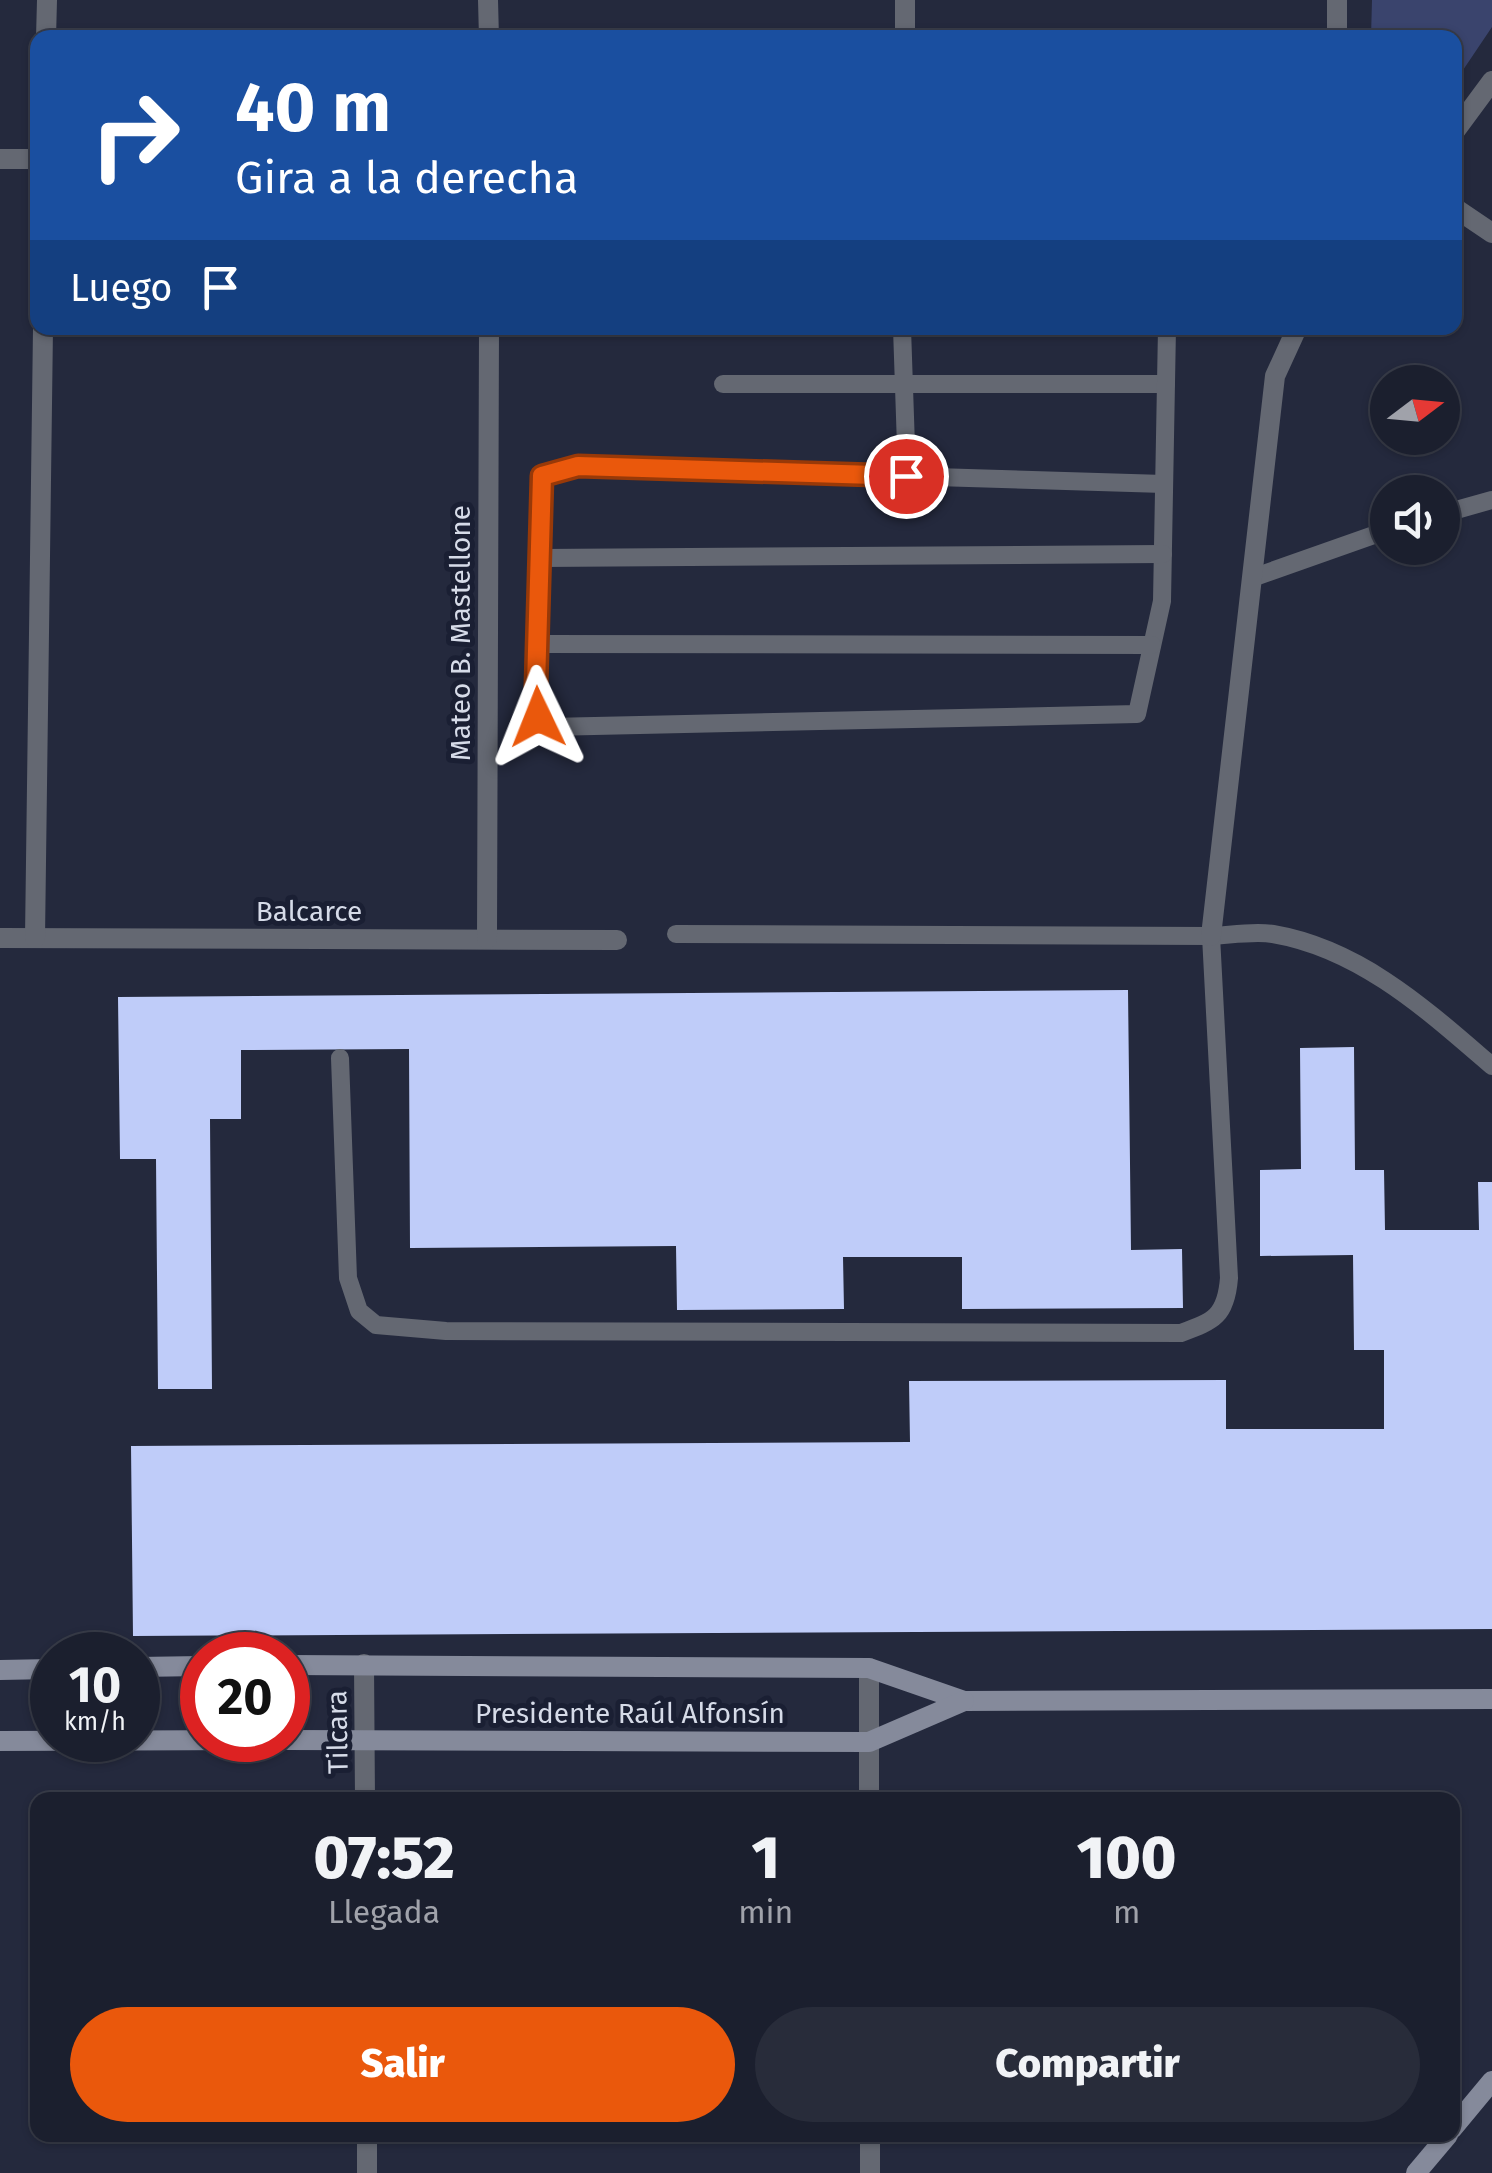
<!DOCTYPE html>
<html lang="es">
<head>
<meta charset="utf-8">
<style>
	:root { --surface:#1b1f2e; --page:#282c3a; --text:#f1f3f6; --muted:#a0a2aa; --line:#393d4a; --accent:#ea580c }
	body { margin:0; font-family:"Fira Sans",sans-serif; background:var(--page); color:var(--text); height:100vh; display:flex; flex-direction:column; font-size:38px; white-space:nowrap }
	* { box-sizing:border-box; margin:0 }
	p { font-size:32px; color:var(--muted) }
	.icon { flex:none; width:55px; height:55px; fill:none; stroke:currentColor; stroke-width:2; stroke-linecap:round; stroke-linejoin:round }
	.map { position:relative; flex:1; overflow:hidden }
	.sheet { position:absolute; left:30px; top:1792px; width:1430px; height:350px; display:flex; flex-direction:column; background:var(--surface); border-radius:20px; box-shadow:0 2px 8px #0004,0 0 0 2px var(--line) }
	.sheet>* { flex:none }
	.hud { position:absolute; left:30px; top:30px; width:1432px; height:305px; border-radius:20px; box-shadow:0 2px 8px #0004,0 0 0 2px var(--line); background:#1a4fa0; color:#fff; overflow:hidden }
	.needle { width:65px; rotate:74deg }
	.controls { position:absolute; left:1370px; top:365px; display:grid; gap:20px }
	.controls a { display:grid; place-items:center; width:90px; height:90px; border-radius:50%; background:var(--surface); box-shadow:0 2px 8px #0004,0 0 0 2px var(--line); font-size:50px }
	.speed { position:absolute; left:30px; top:1632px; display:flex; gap:20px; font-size:50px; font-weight:700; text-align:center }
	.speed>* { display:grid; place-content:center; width:130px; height:130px; border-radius:50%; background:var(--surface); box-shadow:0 2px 8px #0004,0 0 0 2px var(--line); line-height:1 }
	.speed small { font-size:25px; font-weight:400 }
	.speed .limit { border:15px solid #d22; background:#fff; color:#111 }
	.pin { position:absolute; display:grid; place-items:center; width:85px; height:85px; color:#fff; margin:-42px; border:5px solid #fff; border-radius:50%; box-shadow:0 2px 10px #0007 }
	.me { position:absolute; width:110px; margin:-55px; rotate:358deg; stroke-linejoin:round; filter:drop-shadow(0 0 8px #0008) }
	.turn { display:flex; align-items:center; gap:35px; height:210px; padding:0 40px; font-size:45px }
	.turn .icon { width:130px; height:130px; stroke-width:2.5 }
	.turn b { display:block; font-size:70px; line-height:85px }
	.then { display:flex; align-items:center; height:95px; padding:0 40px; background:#0003; gap:20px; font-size:38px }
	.eta { display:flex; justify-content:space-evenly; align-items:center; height:170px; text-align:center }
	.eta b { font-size:60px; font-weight:800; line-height:70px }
	.primary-button { display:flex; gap:20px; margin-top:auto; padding:20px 40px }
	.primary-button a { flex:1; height:115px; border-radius:60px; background:var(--accent); color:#fff; font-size:40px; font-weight:800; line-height:115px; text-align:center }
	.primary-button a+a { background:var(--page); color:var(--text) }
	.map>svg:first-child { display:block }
	.green { fill:#3a446d }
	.building { fill:#bfccf9 }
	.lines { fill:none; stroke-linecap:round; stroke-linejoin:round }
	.service { stroke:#646872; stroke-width:18 }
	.minor { stroke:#646872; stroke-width:20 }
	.tertiary { stroke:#646872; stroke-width:20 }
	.secondary { stroke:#858a9b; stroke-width:20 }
	.route-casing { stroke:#983908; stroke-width:25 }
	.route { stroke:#ea580c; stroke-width:18 }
	.labels { text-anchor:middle; stroke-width:10; stroke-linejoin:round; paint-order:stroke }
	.street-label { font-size:28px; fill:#d6dbe8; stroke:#1a1f33 }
</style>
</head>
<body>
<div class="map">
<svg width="1492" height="2173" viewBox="0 0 1492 2173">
	<rect width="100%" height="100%" fill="#24293d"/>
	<polygon class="green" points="1372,0 1492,0 1492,27 1459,76 1455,76 1455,38 1371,37"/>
	<g class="building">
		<polygon points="1128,990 1131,1250 1182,1249 1183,1308 962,1309 962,1257 843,1257 844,1309 677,1310 676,1246 410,1248 409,1049 241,1050 241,1119 210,1119 212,1389 158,1389 156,1159 120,1159 118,997"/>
		<polygon points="1354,1047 1355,1170 1384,1170 1385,1230 1479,1230 1478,1182 1492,1182 1492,1629 133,1636 131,1446 910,1442 909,1381 1226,1380 1226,1429 1384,1429 1384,1350 1354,1350 1353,1255 1260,1256 1260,1170 1301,1169 1300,1048"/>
	</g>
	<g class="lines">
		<g class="service">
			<polyline points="902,328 907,476"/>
			<polyline points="723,384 1166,384"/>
			<polyline points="1164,484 578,466 542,476 536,687 539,717 549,727 1137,714 1162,601 1167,328"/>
			<polyline points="1442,514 1492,500"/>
			<polyline points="540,558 1163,554"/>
			<polyline points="1252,578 1388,530"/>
			<polyline points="537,644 1152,645"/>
			<path d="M 676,934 L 1211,936 C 1231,935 1254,931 1273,934 C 1361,949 1428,1011 1492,1066"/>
			<path d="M 340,1058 L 348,1278 L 359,1311 L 376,1325 L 446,1331 L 1181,1333 C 1214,1321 1226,1316 1229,1278 L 1211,936"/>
		</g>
		<g class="minor">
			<polyline points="488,0 489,38"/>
			<polyline points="46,38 47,0"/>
			<polyline points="905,38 905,0"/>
			<polyline points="1337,38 1337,0"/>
			<polyline points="1455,131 1492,81"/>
			<polyline points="1211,936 1275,376 1297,328"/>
			<polyline points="0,938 617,940"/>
			<polyline points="35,938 43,328"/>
			<polyline points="487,939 489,328"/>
			<polyline points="364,1664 365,1800"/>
			<polyline points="869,1668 869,1800"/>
			<polyline points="367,2135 367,2173"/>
			<polyline points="870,2135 870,2173"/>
		</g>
		<g class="tertiary">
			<polyline points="0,159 38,159"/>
			<polyline points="1455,208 1492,233"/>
		</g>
		<g class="secondary">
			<polyline points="288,1665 869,1668 964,1701 1492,1699"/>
			<polyline points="138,1667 202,1666"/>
			<polyline points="0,1670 52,1669"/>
			<polyline points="288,1740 869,1742 964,1701"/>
			<polyline points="0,1741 274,1740"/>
			<polyline points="1452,2129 1492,2081"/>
			<polyline points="1416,2173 1448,2135"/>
		</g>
	</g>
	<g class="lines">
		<defs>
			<polyline id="route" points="538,717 536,686 542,476 578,466 906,476"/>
		</defs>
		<use href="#route" class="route-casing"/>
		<use href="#route" class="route"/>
	</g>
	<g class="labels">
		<g class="street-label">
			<text transform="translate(460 633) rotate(-90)" y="10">Mateo B. Mastellone</text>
			<text x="309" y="921">Balcarce</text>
			<text x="630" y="1723">Presidente Raúl Alfonsín</text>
			<text transform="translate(337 1732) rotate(-91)" y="10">Tilcara</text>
		</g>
	</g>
</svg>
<div class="controls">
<a><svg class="needle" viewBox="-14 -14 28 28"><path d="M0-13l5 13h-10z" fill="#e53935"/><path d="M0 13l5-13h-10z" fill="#a0a2aa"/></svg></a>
<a><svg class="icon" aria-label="sound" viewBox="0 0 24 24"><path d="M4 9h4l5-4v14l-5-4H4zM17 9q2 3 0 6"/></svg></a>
</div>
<div class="speed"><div>10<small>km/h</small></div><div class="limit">20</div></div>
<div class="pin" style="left:906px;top:476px;background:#d93025"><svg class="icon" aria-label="arrive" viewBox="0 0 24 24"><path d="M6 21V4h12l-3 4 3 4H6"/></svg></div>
<svg class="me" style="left:538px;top:717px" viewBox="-20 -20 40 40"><path d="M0-17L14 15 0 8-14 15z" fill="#ea580c" stroke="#fff" stroke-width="4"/></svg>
<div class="hud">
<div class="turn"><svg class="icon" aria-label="right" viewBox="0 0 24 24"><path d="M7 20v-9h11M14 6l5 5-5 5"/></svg><div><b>40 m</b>Gira a la derecha</div></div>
<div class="then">Luego<svg class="icon" aria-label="arrive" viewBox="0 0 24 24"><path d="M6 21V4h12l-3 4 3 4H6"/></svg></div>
</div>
<section class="sheet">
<div class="eta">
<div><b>07:52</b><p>Llegada</p></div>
<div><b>1</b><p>min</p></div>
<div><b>100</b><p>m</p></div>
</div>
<div class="primary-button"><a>Salir</a><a>Compartir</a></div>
</section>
</div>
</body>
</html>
